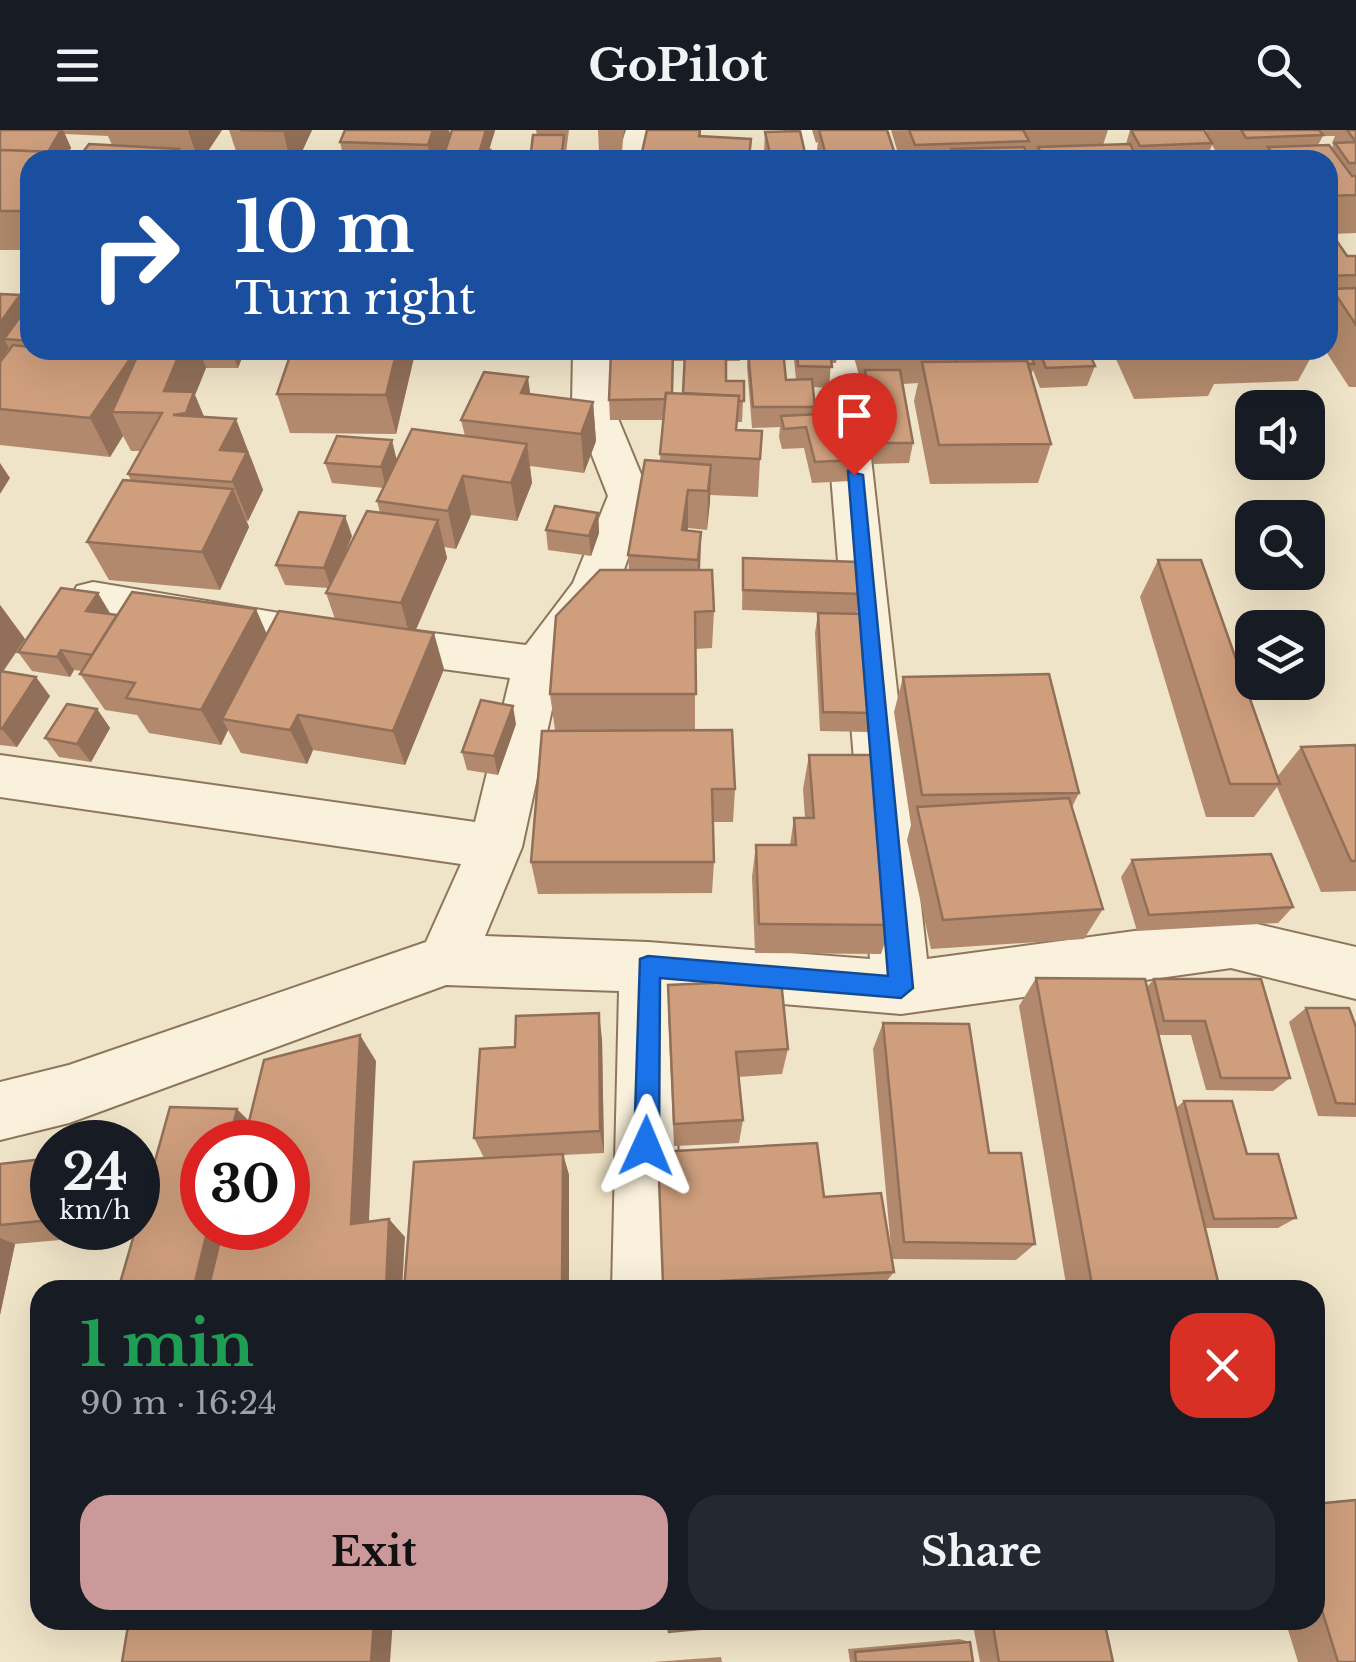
<!DOCTYPE html>
<html lang="en">
<head>
<meta charset="utf-8">
<style>
	:root { --surface:#171b24; --page:#242831; --text:#f1f3f6; --muted:#9ea1a6; --accent:#cc999b }
	body { margin:0; font-family:"Libre Baskerville",serif; background:var(--page); color:var(--text); height:100vh; display:flex; flex-direction:column; font-size:38px; white-space:nowrap }
	* { box-sizing:border-box; margin:0 }
	p { font-size:32px; color:var(--muted) }
	.icon { flex:none; width:55px; height:55px; fill:none; stroke:currentColor; stroke-width:2; stroke-linecap:round; stroke-linejoin:round }
	.map { position:relative; flex:1; overflow:hidden }
	.details { position:absolute; left:30px; top:1150px; width:1295px; height:350px; display:flex; flex-direction:column; background:var(--surface); border-radius:30px; box-shadow:0 10px 40px #0002 }
	.details>* { flex:none }
	.guide { position:absolute; left:20px; top:20px; width:1318px; height:210px; border-radius:30px; box-shadow:0 10px 40px #0002; background:#1a4fa0; color:#fff; overflow:hidden }
	.tools { position:absolute; left:1235px; top:260px; display:grid; gap:20px }
	.tools a { display:grid; place-items:center; width:90px; height:90px; border-radius:20px; background:var(--surface); box-shadow:0 10px 40px #0002; font-size:50px }
	.speed { position:absolute; left:30px; top:990px; display:flex; gap:20px; font-size:50px; font-weight:700; text-align:center }
	.speed>* { display:grid; place-content:center; width:130px; height:130px; border-radius:50%; background:var(--surface); box-shadow:0 10px 40px #0002; line-height:1 }
	.speed small { font-size:25px; font-weight:400 }
	.speed .limit { border:15px solid #d22; background:#fff; color:#111 }
	.pin { position:absolute; display:grid; place-items:center; width:85px; height:85px; color:#fff; margin:-102px -42px; border-radius:50% 50% 50% 0; rotate:-45deg; box-shadow:0 0 10px #0007 }
	.pin .icon { rotate:45deg }
	.me { position:absolute; width:110px; margin:-55px; rotate:1deg; stroke-linejoin:round; filter:drop-shadow(0 0 8px #0008) }
	.turn { display:flex; align-items:center; gap:35px; height:210px; padding:0 50px; font-size:45px }
	.turn .icon { width:130px; height:130px; stroke-width:2.5 }
	.turn b { display:block; font-size:70px; line-height:85px }
	.round { display:grid; place-items:center; flex:none; width:105px; height:105px; border-radius:30px; background:var(--page) }
	.head { display:flex; align-items:center; justify-content:space-between; height:170px; padding:0 50px }
	h1 { font-size:60px; font-weight:700; line-height:75px; color:#1e9e55 }
	.primary-button { display:flex; gap:20px; margin-top:auto; padding:20px 50px }
	.primary-button a { flex:1; height:115px; border-radius:30px; background:var(--accent); color:#111; font-size:40px; font-weight:700; line-height:115px; text-align:center }
	.primary-button a+a { background:var(--page); color:var(--text) }
	header { display:flex; justify-content:space-between; align-items:center; height:130px; padding:0 50px; background:var(--surface); font-size:45px; font-weight:700 }
	.map>svg:first-child { display:block }
	.lines { fill:none; stroke-linecap:round; stroke-linejoin:round }
	.street-casing { stroke:#8d765c; stroke-width:4 }
	.street { fill:#faf1dc; fill-rule:evenodd }
	.wall { fill:#b2896c; fill-rule:evenodd }
	.shaded-wall { fill:#916f58 }
	.building { fill:#cf9f7d; stroke:#916f58; stroke-width:2.5 }
	.route { fill:#1a73e8; stroke:#114b97; stroke-width:2.5 }
</style>
</head>
<body>
<header><svg class="icon" aria-label="menu" viewBox="0 0 24 24"><path d="M4 6h16M4 12h16M4 18h16"/></svg>GoPilot<svg class="icon" aria-label="search" viewBox="0 0 24 24"><circle cx="10" cy="10" r="6"/><path d="M15 15l6 6"/></svg></header>
<div class="map">
<svg width="1356" height="1532" viewBox="0 0 1356 1532">
	<rect width="100%" height="100%" fill="#f0e4c8"/>
	<g class="lines">
		<defs>
			<g id="street">
				<polygon points="626,0 658,0 648,30 616,30"/>
				<polygon points="786,0 818,0 825,30 793,30"/>
				<polygon points="573,220 611,220 612,274 650,366 617,459 561,538 522,717 485,806 648,812 870,829 821,220 859,220 927,829 1231,788 1356,817 1356,869 1231,838 901,884 677,865 678,1160 612,1160 619,861 446,855 69,993 0,1010 0,952 69,935 426,812 461,734 0,667 0,625 475,692 510,548 285,518 93,484 77,480 70,468 77,456 93,452 285,484 526,515 573,453 608,366 572,274"/>
			</g>
		</defs>
		<use href="#street" class="street-casing"/>
		<use href="#street" class="street"/>
	</g>
	<g class="wall">
		<polygon points="0,0 222,0 202,30 77,30 112,15 108,6 65,4 71,18 64,30 30,30 30,120 0,120"/>
		<polygon points="229,0 312,0 298,30 239,30"/>
		<polygon points="536,0 569,0 566,22 530,30 537,5"/>
		<polygon points="598,0 624,0 622,21 599,21"/>
		<polygon points="701,0 701,7 751,9 750,30 642,30 642,22"/>
		<polygon points="812,0 887,0 896,27 895,30 819,30 817,20 818,12 816,13"/>
		<path d="M 891,0 L 1108,0 L 1103,15 L 1126,14 L 1130,0 L 1206,3 L 1207,1 L 1205,0 L 1356,0 L 1356,103 L 1332,104 L 1347,126 L 1356,126 L 1356,257 L 1349,257 L 1325,220 L 1328,220 L 1328,30 L 1221,30 L 1212,15 L 1206,30 L 900,30 ZM 1323,6 L 1335,6 L 1332,13 L 1333,15 L 1332,19 L 1318,15 Z"/>
		<polygon points="495,1 489,20 491,30 344,30 340,12"/>
		<polygon points="765,2 805,23 805,30 766,30 764,22"/>
		<polygon points="0,164 26,178 30,173 30,220 245,220 238,238 206,238 195,265 204,287 251,328 263,360 248,391 246,390 249,397 220,460 109,450 87,412 131,351 128,344 141,321 131,321 123,306 110,327 0,315 0,232 10,219 9,218 0,231"/>
		<polygon points="292,220 414,220 415,223 396,304 290,303 277,264"/>
		<path d="M 632,220 L 740,220 L 740,231 L 726,231 L 726,251 L 744,251 L 742,292 L 737,292 L 737,300 L 760,329 L 758,367 L 710,365 L 707,400 L 688,398 L 687,401 L 701,402 L 700,440 L 714,481 L 712,518 L 695,519 L 695,600 L 555,600 L 550,564 L 629,440 L 628,425 L 660,331 L 663,290 L 610,290 L 609,270 ZM 673,231 L 684,231 L 683,263 L 672,263 Z"/>
		<polygon points="748,220 786,250 796,249 793,220 838,220 836,233 831,233 829,258 813,257 815,277 814,284 853,330 850,351 812,353 804,318 782,319 779,307 780,297 752,298 747,237"/>
		<polygon points="852,220 1088,220 1095,236 1087,256 1040,258 1033,240 1031,245 1051,314 1038,353 930,354 914,271 918,253 903,254 913,313 909,333 873,334 862,256"/>
		<polygon points="1118,220 1315,220 1298,251 1214,254 1208,266 1134,269 1115,227"/>
		<polygon points="530,265 593,272 596,311 584,343 530,336 532,353 517,391 471,385 456,419 444,417 447,428 416,500 444,539 405,635 313,620 307,634 241,623 228,600 221,615 149,603 137,585 105,580 80,544 82,541 74,540 70,547 32,541 18,522 110,483 109,484 267,504 335,489 326,463 328,458 285,455 276,435 352,406 342,430 380,383 377,371 384,358 332,353 325,333 397,331 465,306 461,290"/>
		<polygon points="598,383 599,403 591,426 548,420 546,400"/>
		<polygon points="743,428 861,464 857,484 873,583 869,602 820,601 815,503 818,483 853,484 742,480"/>
		<polygon points="1158,430 1277,647 1301,617 1356,615 1356,761 1321,762 1277,657 1254,687 1206,687 1140,467"/>
		<polygon points="0,475 25,509 3,542 50,566 17,617 0,615"/>
		<polygon points="903,547 1079,663 1072,677 1103,779 1084,809 931,819 907,710 911,695 894,582"/>
		<polygon points="97,579 110,598 91,632 59,627 45,608"/>
		<polygon points="516,594 498,645 467,640 462,622"/>
		<polygon points="542,601 735,659 733,692 713,692 714,732 712,763 538,764 531,732"/>
		<polygon points="809,625 891,795 881,824 755,823 752,747 756,715 790,715 794,688 805,688 803,659"/>
		<polygon points="1132,730 1293,777 1278,793 1137,801 1121,747"/>
		<polygon points="1036,848 1147,857 1154,849 1290,948 1273,961 1206,960 1191,905 1158,905 1176,978 1184,971 1247,1024 1296,1088 1278,1098 1205,1098 1220,1160 1067,1160 1019,876"/>
		<polygon points="1306,878 1356,897 1356,987 1318,986 1289,892"/>
		<polygon points="668,883 788,919 782,944 738,947 743,990 739,1013 674,1016"/>
		<polygon points="883,893 989,1023 1035,1114 1016,1130 892,1129 873,919"/>
		<polygon points="602,909 604,1023 563,1025 569,1045 484,1028 474,1008 515,917"/>
		<polygon points="658,1022 894,1142 882,1157 825,1160 663,1160"/>
		<polygon points="52,1028 52,1098 96,1098 94,1107 15,1114 0,1185 0,1034"/>
		<polygon points="1356,1369 1356,1532 1298,1532 1285,1490 1315,1490 1315,1373"/>
		<polygon points="972,1490 1104,1490 1113,1532 980,1532"/>
		<polygon points="959,1509 970,1512 973,1532 850,1532 848,1519"/>
		<polygon points="721,1527 722,1532 653,1532"/>
	</g>
	<g class="shaded-wall">
		<polygon points="61,0 63,0 71,18 64,30 47,30 45,26"/>
		<polygon points="188,0 222,0 202,30 198,30"/>
		<polygon points="283,0 312,0 298,30 290,30"/>
		<polygon points="433,0 449,0 451,7 443,30 430,30 428,15"/>
		<polygon points="486,0 495,0 486,30 480,20"/>
		<polygon points="179,19 183,30 172,30"/>
		<polygon points="20,165 30,185 4,209 9,218 0,231 0,193"/>
		<polygon points="122,220 161,220 112,282 123,306 110,327 90,288 128,232"/>
		<polygon points="181,220 199,220 206,238 195,265 210,301 202,322 186,283 164,261"/>
		<polygon points="231,220 245,220 238,238"/>
		<polygon points="397,220 414,220 415,223 396,304 386,265"/>
		<polygon points="528,247 533,286 521,263"/>
		<polygon points="593,272 596,311 584,343 581,304"/>
		<polygon points="236,289 263,360 248,391 220,320"/>
		<polygon points="392,310 397,331 386,358 381,337"/>
		<polygon points="527,314 532,353 517,391 511,353"/>
		<polygon points="0,333 10,348 0,364"/>
		<polygon points="711,335 710,373 707,400 708,361"/>
		<polygon points="463,346 471,385 456,419 448,381"/>
		<polygon points="233,359 249,397 220,460 202,422"/>
		<polygon points="688,360 688,398 683,429 682,400"/>
		<polygon points="598,383 599,403 591,426 589,406"/>
		<polygon points="345,386 352,406 331,458 324,438"/>
		<polygon points="438,390 447,428 411,510 401,473"/>
		<polygon points="701,402 700,440 697,468 698,430"/>
		<polygon points="98,463 110,483 99,500 86,481"/>
		<polygon points="0,475 25,509 0,545"/>
		<polygon points="256,479 272,516 222,589 228,600 221,615 201,580"/>
		<polygon points="434,503 444,539 405,635 393,601"/>
		<polygon points="61,520 74,540 70,547 57,527"/>
		<polygon points="36,547 50,566 17,617 2,599"/>
		<polygon points="513,576 516,594 498,645 494,626"/>
		<polygon points="97,579 110,598 91,632 77,614"/>
		<polygon points="298,585 313,620 307,634 290,600"/>
		<polygon points="599,883 602,909 604,1023 600,1001"/>
		<polygon points="360,905 376,931 368,1112 351,1094"/>
		<polygon points="237,979 260,1002 257,1012 229,1012"/>
		<polygon points="563,1024 569,1045 569,1160 562,1160"/>
		<polygon points="389,1089 405,1107 402,1160 386,1160"/>
		<polygon points="76,1098 96,1098 94,1107"/>
		<polygon points="208,1098 238,1098 223,1160 193,1160"/>
		<polygon points="0,1108 15,1114 0,1185"/>
		<polygon points="374,1490 393,1490 390,1532 371,1532"/>
	</g>
	<g class="building">
		<polygon points="0,0 61,0 48,22 0,20"/>
		<polygon points="240,0 283,0 282,1"/>
		<polygon points="345,0 433,0 428,15 340,12"/>
		<polygon points="452,0 486,0 480,20 490,20 487,30 442,30"/>
		<polygon points="647,0 700,0 699,6 751,9 749,27 642,22"/>
		<polygon points="819,0 887,0 896,27 827,29"/>
		<polygon points="909,0 1023,0 1029,11 915,15"/>
		<polygon points="1131,0 1204,0 1212,13 1140,16"/>
		<polygon points="1241,0 1319,0 1323,5 1246,8"/>
		<polygon points="1347,0 1356,0 1356,33 1349,33 1335,13 1356,12"/>
		<polygon points="800,1 805,23 770,24 765,2"/>
		<polygon points="533,5 564,5 562,22 608,22 608,30 530,30"/>
		<polygon points="89,14 179,19 172,30 77,30"/>
		<polygon points="1130,14 1138,30 1044,30 1038,17"/>
		<polygon points="1329,15 1352,46 1356,46 1356,65 1328,66 1328,30 1276,30 1268,17"/>
		<polygon points="1024,17 1029,30 955,30 951,19"/>
		<polygon points="0,20 54,22 51,30 30,30 30,74 26,81 0,81"/>
		<polygon points="242,27 274,27 273,30 240,30"/>
		<polygon points="1328,98 1347,126 1356,126 1356,145 1328,146"/>
		<polygon points="1356,158 1356,195 1332,159"/>
		<polygon points="0,164 20,165 0,193"/>
		<polygon points="30,173 30,211 4,209"/>
		<polygon points="13,215 30,217 30,220 66,220 132,226 90,288 0,279 0,232"/>
		<polygon points="140,220 181,220 164,261 194,262 186,283 173,285 236,289 220,320 247,322 232,352 128,344 162,283 112,282"/>
		<polygon points="292,220 397,220 386,265 277,264"/>
		<polygon points="748,220 783,220 786,250 812,249 815,277 753,277"/>
		<polygon points="797,220 830,220 832,237 798,236"/>
		<polygon points="953,220 1030,220 1034,234 1028,234 1027,231 957,232"/>
		<polygon points="1039,220 1088,220 1095,236 1046,238"/>
		<polygon points="611,222 673,222 672,263 666,263 665,269 609,270"/>
		<polygon points="685,223 726,223 726,251 744,251 744,271 738,271 739,266 683,263"/>
		<polygon points="1027,231 1051,314 939,315 922,232"/>
		<polygon points="865,240 900,240 913,313 876,313"/>
		<polygon points="484,242 528,247 521,263 593,272 581,304 461,290"/>
		<polygon points="666,263 739,266 736,300 762,301 760,329 660,324"/>
		<polygon points="841,283 853,330 815,332 806,297 784,299 781,286"/>
		<polygon points="412,299 527,314 511,353 463,346 448,381 377,371"/>
		<polygon points="337,306 392,310 381,337 325,333"/>
		<polygon points="645,330 711,335 708,361 688,360 682,400 701,402 698,430 628,425"/>
		<polygon points="123,350 233,359 202,422 87,412"/>
		<polygon points="555,376 598,383 589,406 546,400"/>
		<polygon points="367,381 438,390 401,473 326,463"/>
		<polygon points="299,382 345,386 324,438 276,435"/>
		<polygon points="743,428 859,432 861,464 743,460"/>
		<polygon points="1158,430 1201,430 1280,654 1230,654"/>
		<polygon points="600,440 712,440 714,481 695,482 696,564 550,564 556,486"/>
		<polygon points="61,458 98,463 86,481 117,485 92,525 61,520 57,527 18,522"/>
		<polygon points="132,462 256,479 201,580 126,568 135,553 80,544"/>
		<polygon points="279,481 434,503 393,601 298,585 290,600 222,589"/>
		<polygon points="818,483 864,484 873,583 823,582"/>
		<polygon points="0,541 36,547 2,599 0,599"/>
		<polygon points="1049,544 1079,663 922,665 903,547"/>
		<polygon points="481,570 513,576 494,626 462,622"/>
		<polygon points="67,574 97,579 77,614 45,608"/>
		<polygon points="732,600 735,659 712,659 714,732 531,732 542,601"/>
		<polygon points="1356,615 1356,731 1351,731 1301,617"/>
		<polygon points="809,625 871,625 891,795 759,794 756,715 796,715 794,688 814,688"/>
		<polygon points="1069,668 1103,779 943,790 917,677"/>
		<polygon points="1271,724 1293,777 1149,785 1132,730"/>
		<polygon points="1036,848 1145,849 1220,1160 1093,1160"/>
		<polygon points="1154,849 1261,849 1290,948 1221,948 1205,891 1164,891"/>
		<polygon points="781,850 788,919 736,922 743,990 674,994 668,855"/>
		<polygon points="1306,878 1349,878 1356,897 1356,974 1336,973"/>
		<polygon points="599,883 600,1001 474,1008 480,919 515,917 516,886"/>
		<polygon points="883,893 969,894 989,1023 1021,1023 1035,1114 904,1112"/>
		<polygon points="360,905 351,1094 389,1089 386,1160 208,1160 223,1098 288,1098 288,1012 244,1012 264,930"/>
		<polygon points="1184,971 1232,971 1247,1024 1278,1024 1296,1088 1214,1089"/>
		<polygon points="170,977 237,979 229,1012 202,1012 202,1098 208,1098 193,1160 118,1160 136,1098 138,1098 138,1092"/>
		<polygon points="817,1013 824,1067 881,1063 894,1142 663,1154 658,1022"/>
		<polygon points="563,1024 562,1160 404,1160 414,1032"/>
		<polygon points="52,1028 52,1090 0,1095 0,1034"/>
		<polygon points="1027,1157 1027,1160 997,1160"/>
		<polygon points="1356,1370 1356,1532 1338,1532 1315,1458 1315,1374"/>
		<polygon points="129,1490 374,1490 371,1532 122,1532"/>
		<polygon points="668,1490 793,1490 669,1502"/>
		<polygon points="992,1490 1104,1490 1113,1532 999,1532"/>
		<polygon points="970,1512 973,1532 856,1532 855,1522"/>
	</g>
	<polygon class="route" points="848,341 863,345 913,858 901,868 660,848 659,1016 656,1025 646,1029 637,1025 634,1016 640,829 648,826 888,846"/>
</svg>
<div class="tools">
<a><svg class="icon" aria-label="sound" viewBox="0 0 24 24"><path d="M4 9h4l5-4v14l-5-4H4zM17 9q2 3 0 6"/></svg></a>
<a><svg class="icon" aria-label="search" viewBox="0 0 24 24"><circle cx="10" cy="10" r="6"/><path d="M15 15l6 6"/></svg></a>
<a><svg class="icon" aria-label="layers" viewBox="0 0 24 24"><path d="M12 4l9 5-9 5-9-5zM3 14l9 5 9-5"/></svg></a>
</div>
<div class="speed"><div>24<small>km/h</small></div><div class="limit">30</div></div>
<div class="pin" style="left:854px;top:345px;background:#d93025"><svg class="icon" aria-label="arrive" viewBox="0 0 24 24"><path d="M6 21V4h12l-3 4 3 4H6"/></svg></div>
<svg class="me" style="left:646px;top:1016px" viewBox="-20 -20 40 40"><path d="M0-17L14 15 0 8-14 15z" fill="#1a73e8" stroke="#fff" stroke-width="4"/></svg>
<div class="guide">
<div class="turn"><svg class="icon" aria-label="right" viewBox="0 0 24 24"><path d="M7 20v-9h11M14 6l5 5-5 5"/></svg><div><b>10 m</b>Turn right</div></div>
</div>
<section class="details">
<div class="head"><div><h1>1 min</h1><p>90 m · 16:24</p></div><a class="round" style="background:#d93025;color:#fff"><svg class="icon" aria-label="close" viewBox="0 0 24 24"><path d="M6 6l12 12M18 6L6 18"/></svg></a></div>
<div class="primary-button"><a>Exit</a><a>Share</a></div>
</section>
</div>
</body>
</html>
